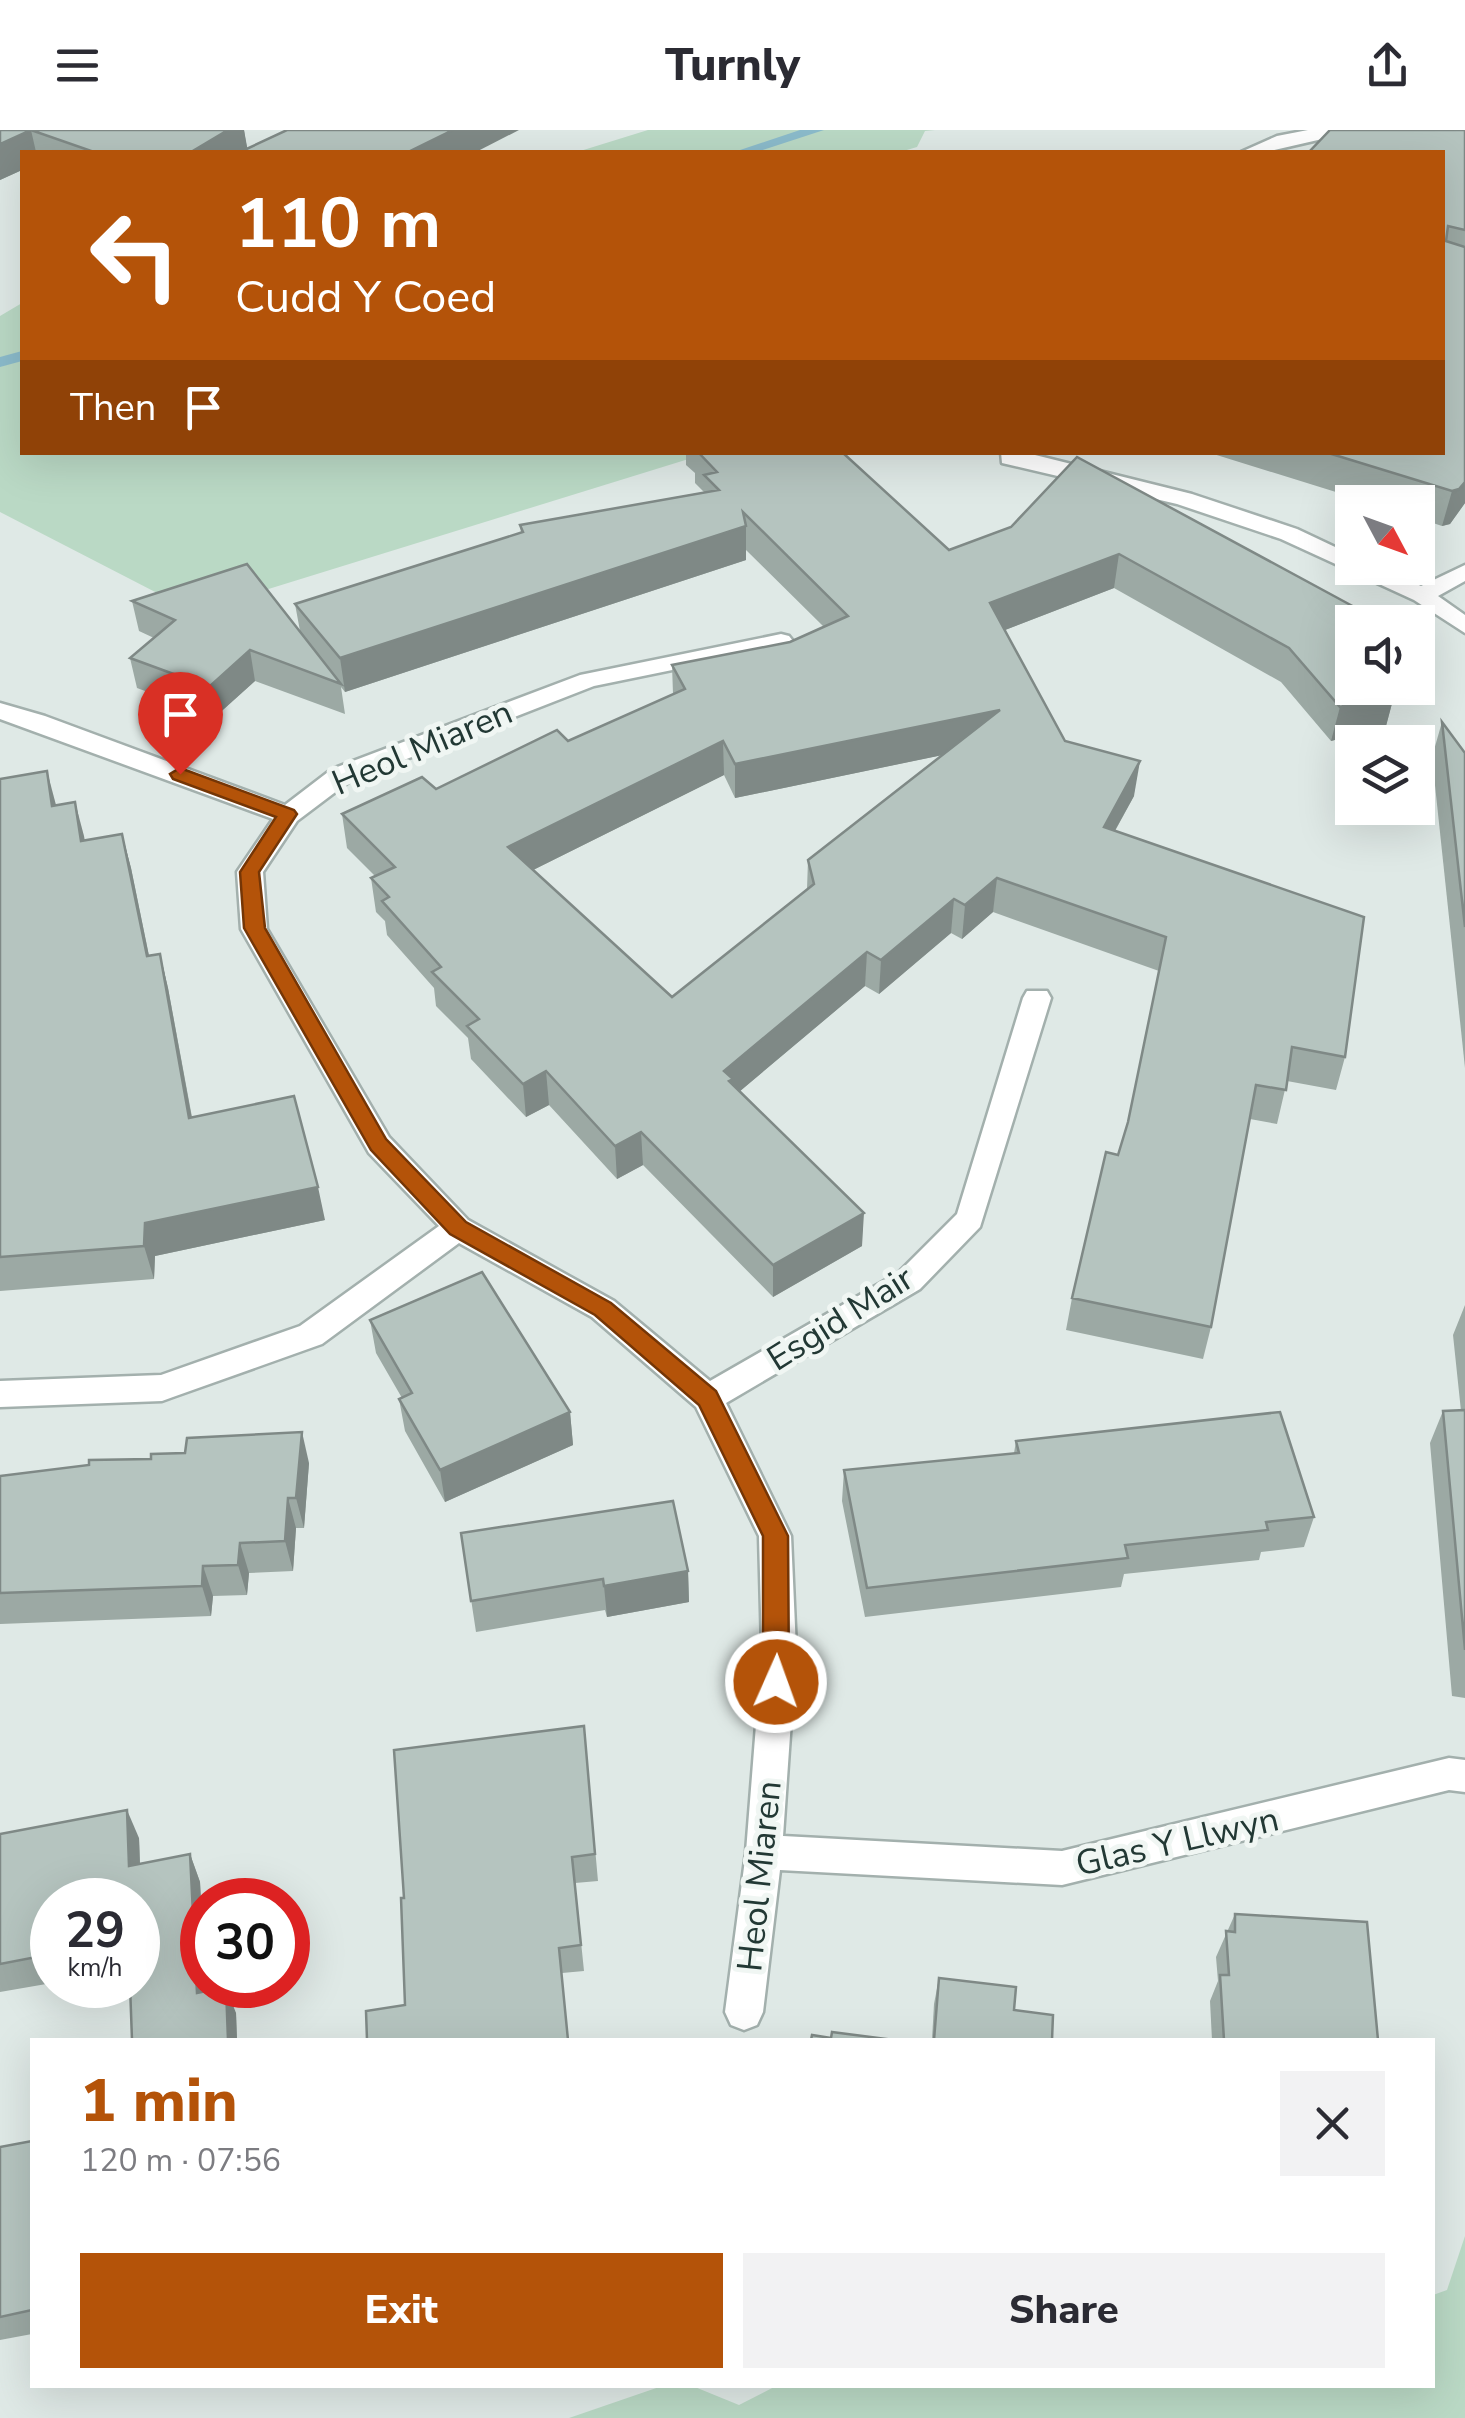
<!DOCTYPE html>
<html lang="en">
<head>
<meta charset="utf-8">
<style>
	:root { --surface:#fff; --page:#f2f2f3; --text:#2b2b33; --muted:#7c7c81; --accent:#b45309 }
	body { margin:0; font-family:"Nunito Sans",sans-serif; background:var(--page); color:var(--text); height:100vh; display:flex; flex-direction:column; font-size:38px; white-space:nowrap }
	* { box-sizing:border-box; margin:0 }
	p { font-size:32px; color:var(--muted) }
	.icon { flex:none; width:55px; height:55px; fill:none; stroke:currentColor; stroke-width:2; stroke-linecap:round; stroke-linejoin:round }
	.map { position:relative; flex:1; overflow:hidden }
	.drawer { position:absolute; left:30px; top:1908px; width:1405px; height:350px; display:flex; flex-direction:column; background:var(--surface); border-radius:0px; box-shadow:0 10px 40px #0002 }
	.drawer>* { flex:none }
	.guide { position:absolute; left:20px; top:20px; width:1425px; height:305px; border-radius:0px; box-shadow:0 10px 40px #0002; background:#b45309; color:#fff; overflow:hidden }
	.needle { width:65px; rotate:131deg }
	.buttons { position:absolute; left:1335px; top:355px; display:grid; gap:20px }
	.buttons a { display:grid; place-items:center; width:100px; height:100px; border-radius:0px; background:var(--surface); box-shadow:0 10px 40px #0002; font-size:50px }
	.speed { position:absolute; left:30px; top:1748px; display:flex; gap:20px; font-size:50px; font-weight:700; text-align:center }
	.speed>* { display:grid; place-content:center; width:130px; height:130px; border-radius:50%; background:var(--surface); box-shadow:0 10px 40px #0002; line-height:1 }
	.speed small { font-size:25px; font-weight:400 }
	.speed .limit { border:15px solid #d22; background:#fff; color:#111 }
	.pin { position:absolute; display:grid; place-items:center; width:85px; height:85px; color:#fff; margin:-102px -42px; border-radius:50% 50% 50% 0; rotate:-45deg; box-shadow:0 0 10px #0007 }
	.pin .icon { rotate:45deg }
	.me { position:absolute; width:110px; margin:-55px; rotate:2deg; stroke-linejoin:round; filter:drop-shadow(0 0 8px #0008) }
	.turn { display:flex; align-items:center; gap:35px; height:210px; padding:0 50px; font-size:45px }
	.turn .icon { width:130px; height:130px; stroke-width:2.5 }
	.turn b { display:block; font-size:70px; line-height:85px }
	.then { display:flex; align-items:center; height:95px; padding:0 50px; background:#0003; gap:20px; font-size:38px }
	.round { display:grid; place-items:center; flex:none; width:105px; height:105px; border-radius:0px; background:var(--page) }
	.overview { display:flex; align-items:center; justify-content:space-between; height:170px; padding:0 50px }
	h1 { font-size:60px; font-weight:800; line-height:75px; color:var(--accent) }
	.button { display:flex; gap:20px; margin-top:auto; padding:20px 50px }
	.button a { flex:1; height:115px; border-radius:0px; background:var(--accent); color:#fff; font-size:40px; font-weight:800; line-height:115px; text-align:center }
	.button a+a { background:var(--page); color:var(--text) }
	header { display:flex; justify-content:space-between; align-items:center; height:130px; padding:0 50px; background:var(--surface); font-size:45px; font-weight:800 }
	.map>svg:first-child { display:block }
	.green { fill:#bad9c5 }
	.lines { fill:none; stroke-linecap:round; stroke-linejoin:round }
	.stream { fill:#8bbbcb; fill-rule:evenodd }
	.street-casing { stroke:#a3b0ad; stroke-width:5 }
	.street { fill:#fff; fill-rule:evenodd }
	.wall { fill:#9ca9a4; fill-rule:evenodd }
	.shaded-wall { fill:#7f8986 }
	.building { fill:#b5c4bf; stroke:#7f8986; stroke-width:2.5; fill-rule:evenodd }
	.route { fill:#b45309; stroke:#753606; stroke-width:2.5 }
	.labels { text-anchor:middle; stroke-width:10; stroke-linejoin:round; paint-order:stroke }
	.street-label { font-size:35px; fill:#223834; stroke:#f0f6f3 }
</style>
</head>
<body>
<header><svg class="icon" aria-label="menu" viewBox="0 0 24 24"><path d="M4 6h16M4 12h16M4 18h16"/></svg>Turnly<svg class="icon" aria-label="share" viewBox="0 0 24 24"><path d="M12 15V3M7 8l5-5 5 5M5 13v7h14v-7"/></svg></header>
<div class="map">
<svg width="1465" height="2288" viewBox="0 0 1465 2288">
	<rect width="100%" height="100%" fill="#dfe9e6"/>
	<g class="green">
		<polygon points="648,0 935,0 925,1 917,17 900,22 577,22"/>
		<polygon points="22,173 22,322 708,323 194,482 0,382 0,186"/>
		<polygon points="1465,2106 1465,2288 569,2288 665,2255 690,2255 739,2275 778,2255 1432,2255 1433,2165 1447,2160"/>
	</g>
	<g class="lines">
		<g class="stream">
			<polygon points="800,0 824,0 757,22 734,22"/>
			<polygon points="22,221 22,231 0,237 0,227"/>
		</g>
		<defs>
			<g id="street">
				<polygon points="1308,0 1346,0 1344,4 1266,22 1241,22 1277,6"/>
				<polygon points="1001,322 1023,322 1192,364 1297,399 1352,425 1352,438 1380,438 1421,456 1465,435 1465,451 1438,466 1465,485 1465,503 1414,470 1281,409 1177,374 1002,333"/>
				<polygon points="781,504 789,506 793,511 789,516 594,556 350,651 297,691 263,742 267,799 389,1007 468,1090 614,1171 710,1251 898,1143 957,1084 1023,868 1027,861 1047,861 1051,868 980,1097 920,1159 726,1273 791,1406 796,1519 783,1706 1062,1721 1449,1628 1465,1630 1465,1662 1449,1660 1062,1755 780,1740 763,1882 757,1895 744,1900 731,1895 725,1882 746,1722 762,1519 759,1406 696,1277 592,1187 459,1113 322,1214 173,1267 162,1271 0,1277 0,1251 161,1245 300,1196 439,1096 369,1023 241,799 237,742 273,689 0,589 0,573 45,586 285,675 332,639 580,545"/>
			</g>
		</defs>
		<use href="#street" class="street-casing"/>
		<use href="#street" class="street"/>
	</g>
	<g class="wall">
		<polygon points="0,0 244,0 247,19 476,22 22,22 22,40 0,50"/>
		<polygon points="1465,0 1465,373 1450,394 1442,396 1418,388 1418,372 1368,372 1207,322 1442,322 1442,22"/>
		<path d="M 686,322 L 842,322 L 949,420 L 1011,397 L 1077,327 L 1395,562 L 1386,596 L 1331,611 L 1281,552 L 1114,458 L 1005,500 L 1065,611 L 1134,666 L 1115,701 L 1345,927 L 1336,960 L 1287,951 L 1277,994 L 1250,989 L 1211,1197 L 1203,1229 L 1066,1200 L 1072,1168 L 1128,992 L 1159,841 L 993,782 L 962,809 L 951,803 L 879,864 L 865,856 L 740,961 L 862,1116 L 773,1167 L 643,1035 L 617,1049 L 549,975 L 526,987 L 471,929 L 468,908 L 436,876 L 434,858 L 387,805 L 385,791 L 376,782 L 371,748 L 375,746 L 347,718 L 342,684 L 436,659 L 568,611 L 673,564 L 672,535 L 790,512 L 824,497 L 746,420 L 746,430 L 345,562 L 341,557 L 345,584 L 255,551 L 215,587 L 137,558 L 130,528 L 154,508 L 139,501 L 132,471 L 300,501 L 295,474 L 521,403 L 520,395 L 704,362 L 695,353 L 695,343 L 686,335 ZM 942,625 L 808,730 L 807,759 L 672,867 L 533,740 L 724,645 L 735,668 Z"/>
		<polygon points="1442,592 1465,623 1465,938 1432,627"/>
		<polygon points="0,649 56,675 85,711 122,704 131,738 149,826 160,824 168,858 192,987 325,1090 155,1126 154,1149 0,1161"/>
		<polygon points="1465,1175 1465,1568 1452,1566 1430,1313 1443,1281 1461,1281 1453,1205"/>
		<polygon points="370,1190 570,1282 573,1315 445,1372 405,1301 399,1269 402,1268 376,1223"/>
		<polygon points="1016,1311 1314,1387 1304,1417 1261,1422 1259,1430 1124,1444 1121,1457 865,1487 842,1371 844,1340 1014,1323"/>
		<polygon points="309,1333 304,1398 296,1398 293,1441 249,1443 247,1465 213,1466 211,1486 0,1494 0,1346"/>
		<polygon points="461,1403 688,1441 689,1472 607,1487 605,1480 476,1502"/>
		<polygon points="584,1596 598,1751 575,1753 584,1841 562,1843 405,1875 404,1768"/>
		<polygon points="0,1704 139,1708 140,1734 190,1724 200,1752 202,1790 202,1855 206,1855 206,1861 236,1883 237,1910 132,1910 138,1770 52,1770 52,1853 0,1862"/>
		<polygon points="1235,1784 1378,1910 1212,1910 1210,1871 1218,1851 1216,1827"/>
		<polygon points="939,1848 1014,1880 1052,1910 932,1910 934,1874"/>
		<polygon points="32,2011 32,2204 0,2210 0,2017"/>
	</g>
	<g class="shaded-wall">
		<polygon points="31,0 36,22 22,22 22,40 0,50 0,14"/>
		<polygon points="228,0 244,0 248,22 191,22"/>
		<polygon points="453,0 519,0 476,22 408,22"/>
		<polygon points="1465,352 1465,373 1450,394 1442,396 1452,361"/>
		<polygon points="746,396 746,430 345,562 340,528"/>
		<polygon points="1119,424 1114,458 987,507 990,473"/>
		<polygon points="250,520 255,551 215,587 209,557"/>
		<polygon points="1395,562 1386,596 1331,611 1340,577"/>
		<polygon points="1000,580 996,614 735,668 735,634"/>
		<polygon points="723,611 724,645 511,751 508,717"/>
		<polygon points="1140,631 1134,666 1098,731 1104,697"/>
		<polygon points="47,641 56,675 52,676"/>
		<polygon points="75,672 84,706 91,746 81,711"/>
		<polygon points="122,704 131,738 156,860 147,826"/>
		<polygon points="997,748 993,782 962,809 965,775"/>
		<polygon points="954,769 951,803 879,864 881,830"/>
		<polygon points="867,822 865,856 733,967 724,941"/>
		<polygon points="160,824 168,858 198,1022 189,988"/>
		<polygon points="546,941 549,975 526,987 523,954"/>
		<polygon points="641,1002 643,1035 617,1049 615,1016"/>
		<polygon points="318,1057 325,1090 155,1126 154,1149 144,1116 145,1093"/>
		<polygon points="864,1083 862,1116 773,1167 773,1135"/>
		<polygon points="570,1282 573,1315 445,1372 440,1340"/>
		<polygon points="302,1302 309,1333 304,1398 296,1368"/>
		<polygon points="288,1368 296,1398 293,1441 285,1411"/>
		<polygon points="240,1413 249,1443 247,1465 238,1435"/>
		<polygon points="203,1436 213,1466 211,1486 202,1456"/>
		<polygon points="688,1441 689,1472 607,1487 604,1456"/>
		<polygon points="127,1680 139,1708 141,1763 129,1736"/>
		<polygon points="190,1724 200,1752 202,1790 202,1855 206,1855 208,1888 197,1863"/>
		<polygon points="226,1857 236,1883 237,1910 228,1910"/>
	</g>
	<g class="building">
		<polygon points="0,0 228,0 191,22 94,22 31,0 0,14"/>
		<polygon points="287,0 453,0 408,22 240,22"/>
		<polygon points="1330,0 1465,0 1465,100 1448,96 1446,111 1465,117 1465,352 1459,359 1452,361 1325,322 1442,322 1442,22 1309,22"/>
		<path d="M 698,322 L 842,322 L 949,420 L 1011,397 L 1077,327 L 1382,492 L 1352,492 L 1352,558 L 1396,558 L 1395,562 L 1340,577 L 1289,518 L 1119,424 L 990,473 L 1065,611 L 1140,631 L 1104,697 L 1364,787 L 1345,927 L 1292,917 L 1286,960 L 1256,955 L 1211,1197 L 1072,1168 L 1106,1022 L 1118,1025 L 1128,992 L 1166,807 L 997,748 L 965,775 L 954,769 L 881,830 L 867,822 L 724,941 L 733,949 L 729,951 L 864,1083 L 773,1135 L 641,1002 L 615,1016 L 546,941 L 523,954 L 467,896 L 479,889 L 432,842 L 441,837 L 382,771 L 389,767 L 371,748 L 395,737 L 342,684 L 422,647 L 436,659 L 557,600 L 568,611 L 685,559 L 672,535 L 790,512 L 848,486 L 743,382 L 746,396 L 340,528 L 295,474 L 523,402 L 520,395 L 719,360 L 704,345 L 717,342 ZM 1000,580 L 808,730 L 814,754 L 672,867 L 508,717 L 723,611 L 735,634 Z"/>
		<polygon points="247,434 341,554 250,520 209,557 130,528 175,490 132,471"/>
		<polygon points="1442,592 1465,623 1465,797"/>
		<polygon points="47,641 52,676 75,672 81,711 122,704 147,826 160,824 189,988 294,966 318,1057 145,1093 144,1116 0,1127 0,649"/>
		<polygon points="482,1142 570,1282 440,1340 399,1269 412,1263 370,1190"/>
		<polygon points="1465,1280 1465,1520 1443,1281"/>
		<polygon points="1280,1282 1314,1387 1266,1392 1268,1400 1125,1415 1128,1428 867,1458 844,1340 1019,1323 1016,1311"/>
		<polygon points="302,1302 296,1368 288,1368 285,1411 240,1413 238,1435 203,1436 202,1456 0,1463 0,1346 89,1335 89,1330 151,1329 151,1324 185,1323 187,1308"/>
		<polygon points="673,1371 688,1441 604,1456 603,1449 471,1471 461,1403"/>
		<polygon points="584,1596 595,1724 572,1727 581,1815 559,1818 568,1910 367,1910 366,1881 405,1875 401,1768 404,1768 394,1620"/>
		<polygon points="127,1680 129,1736 190,1724 197,1863 226,1857 228,1910 132,1910 130,1855 138,1855 138,1770 52,1770 52,1824 0,1834 0,1704"/>
		<polygon points="1235,1784 1367,1792 1378,1910 1224,1910 1220,1845 1229,1845 1226,1801 1235,1802"/>
		<polygon points="939,1848 1016,1857 1014,1880 1053,1885 1052,1910 934,1910"/>
		<polygon points="832,1902 894,1910 811,1910 812,1905 831,1908"/>
		<polygon points="32,2011 32,2180 0,2187 0,2017"/>
	</g>
	<polygon class="route" points="180,638 294,680 297,684 259,742 265,798 386,1009 466,1092 611,1173 716,1261 788,1406 789,1552 785,1561 776,1564 767,1561 763,1552 763,1406 699,1275 595,1185 450,1104 371,1020 244,798 240,742 276,687 173,649 170,644"/>
	<g class="labels">
		<g class="street-label">
			<text transform="translate(422 617) rotate(-23)" y="12">Heol Miaren</text>
			<text transform="translate(840 1188) rotate(-32)" y="12">Esgid Mair</text>
			<text transform="translate(1177 1711) rotate(-13)" y="12">Glas Y Llwyn</text>
			<text transform="translate(759 1746) rotate(-84)" y="12">Heol Miaren</text>
		</g>
	</g>
</svg>
<div class="buttons">
<a><svg class="needle" viewBox="-14 -14 28 28"><path d="M0-13l5 13h-10z" fill="#e53935"/><path d="M0 13l5-13h-10z" fill="#7c7c81"/></svg></a>
<a><svg class="icon" aria-label="sound" viewBox="0 0 24 24"><path d="M4 9h4l5-4v14l-5-4H4zM17 9q2 3 0 6"/></svg></a>
<a><svg class="icon" aria-label="layers" viewBox="0 0 24 24"><path d="M12 4l9 5-9 5-9-5zM3 14l9 5 9-5"/></svg></a>
</div>
<div class="speed"><div>29<small>km/h</small></div><div class="limit">30</div></div>
<div class="pin" style="left:180px;top:644px;background:#d93025"><svg class="icon" aria-label="arrive" viewBox="0 0 24 24"><path d="M6 21V4h12l-3 4 3 4H6"/></svg></div>
<svg class="me" style="left:776px;top:1552px" viewBox="-20 -20 40 40"><circle r="17" fill="#b45309" stroke="#fff" stroke-width="3"/><path d="M0-11L8 9 0 5-8 9z" fill="#fff"/></svg>
<div class="guide">
<div class="turn"><svg class="icon" aria-label="left" viewBox="0 0 24 24"><path d="M17 20v-9H6M10 6l-5 5 5 5"/></svg><div><b>110 m</b>Cudd Y Coed</div></div>
<div class="then">Then<svg class="icon" aria-label="arrive" viewBox="0 0 24 24"><path d="M6 21V4h12l-3 4 3 4H6"/></svg></div>
</div>
<section class="drawer">
<div class="overview"><div><h1>1 min</h1><p>120 m · 07:56</p></div><a class="round"><svg class="icon" aria-label="close" viewBox="0 0 24 24"><path d="M6 6l12 12M18 6L6 18"/></svg></a></div>
<div class="button"><a>Exit</a><a>Share</a></div>
</section>
</div>
</body>
</html>
